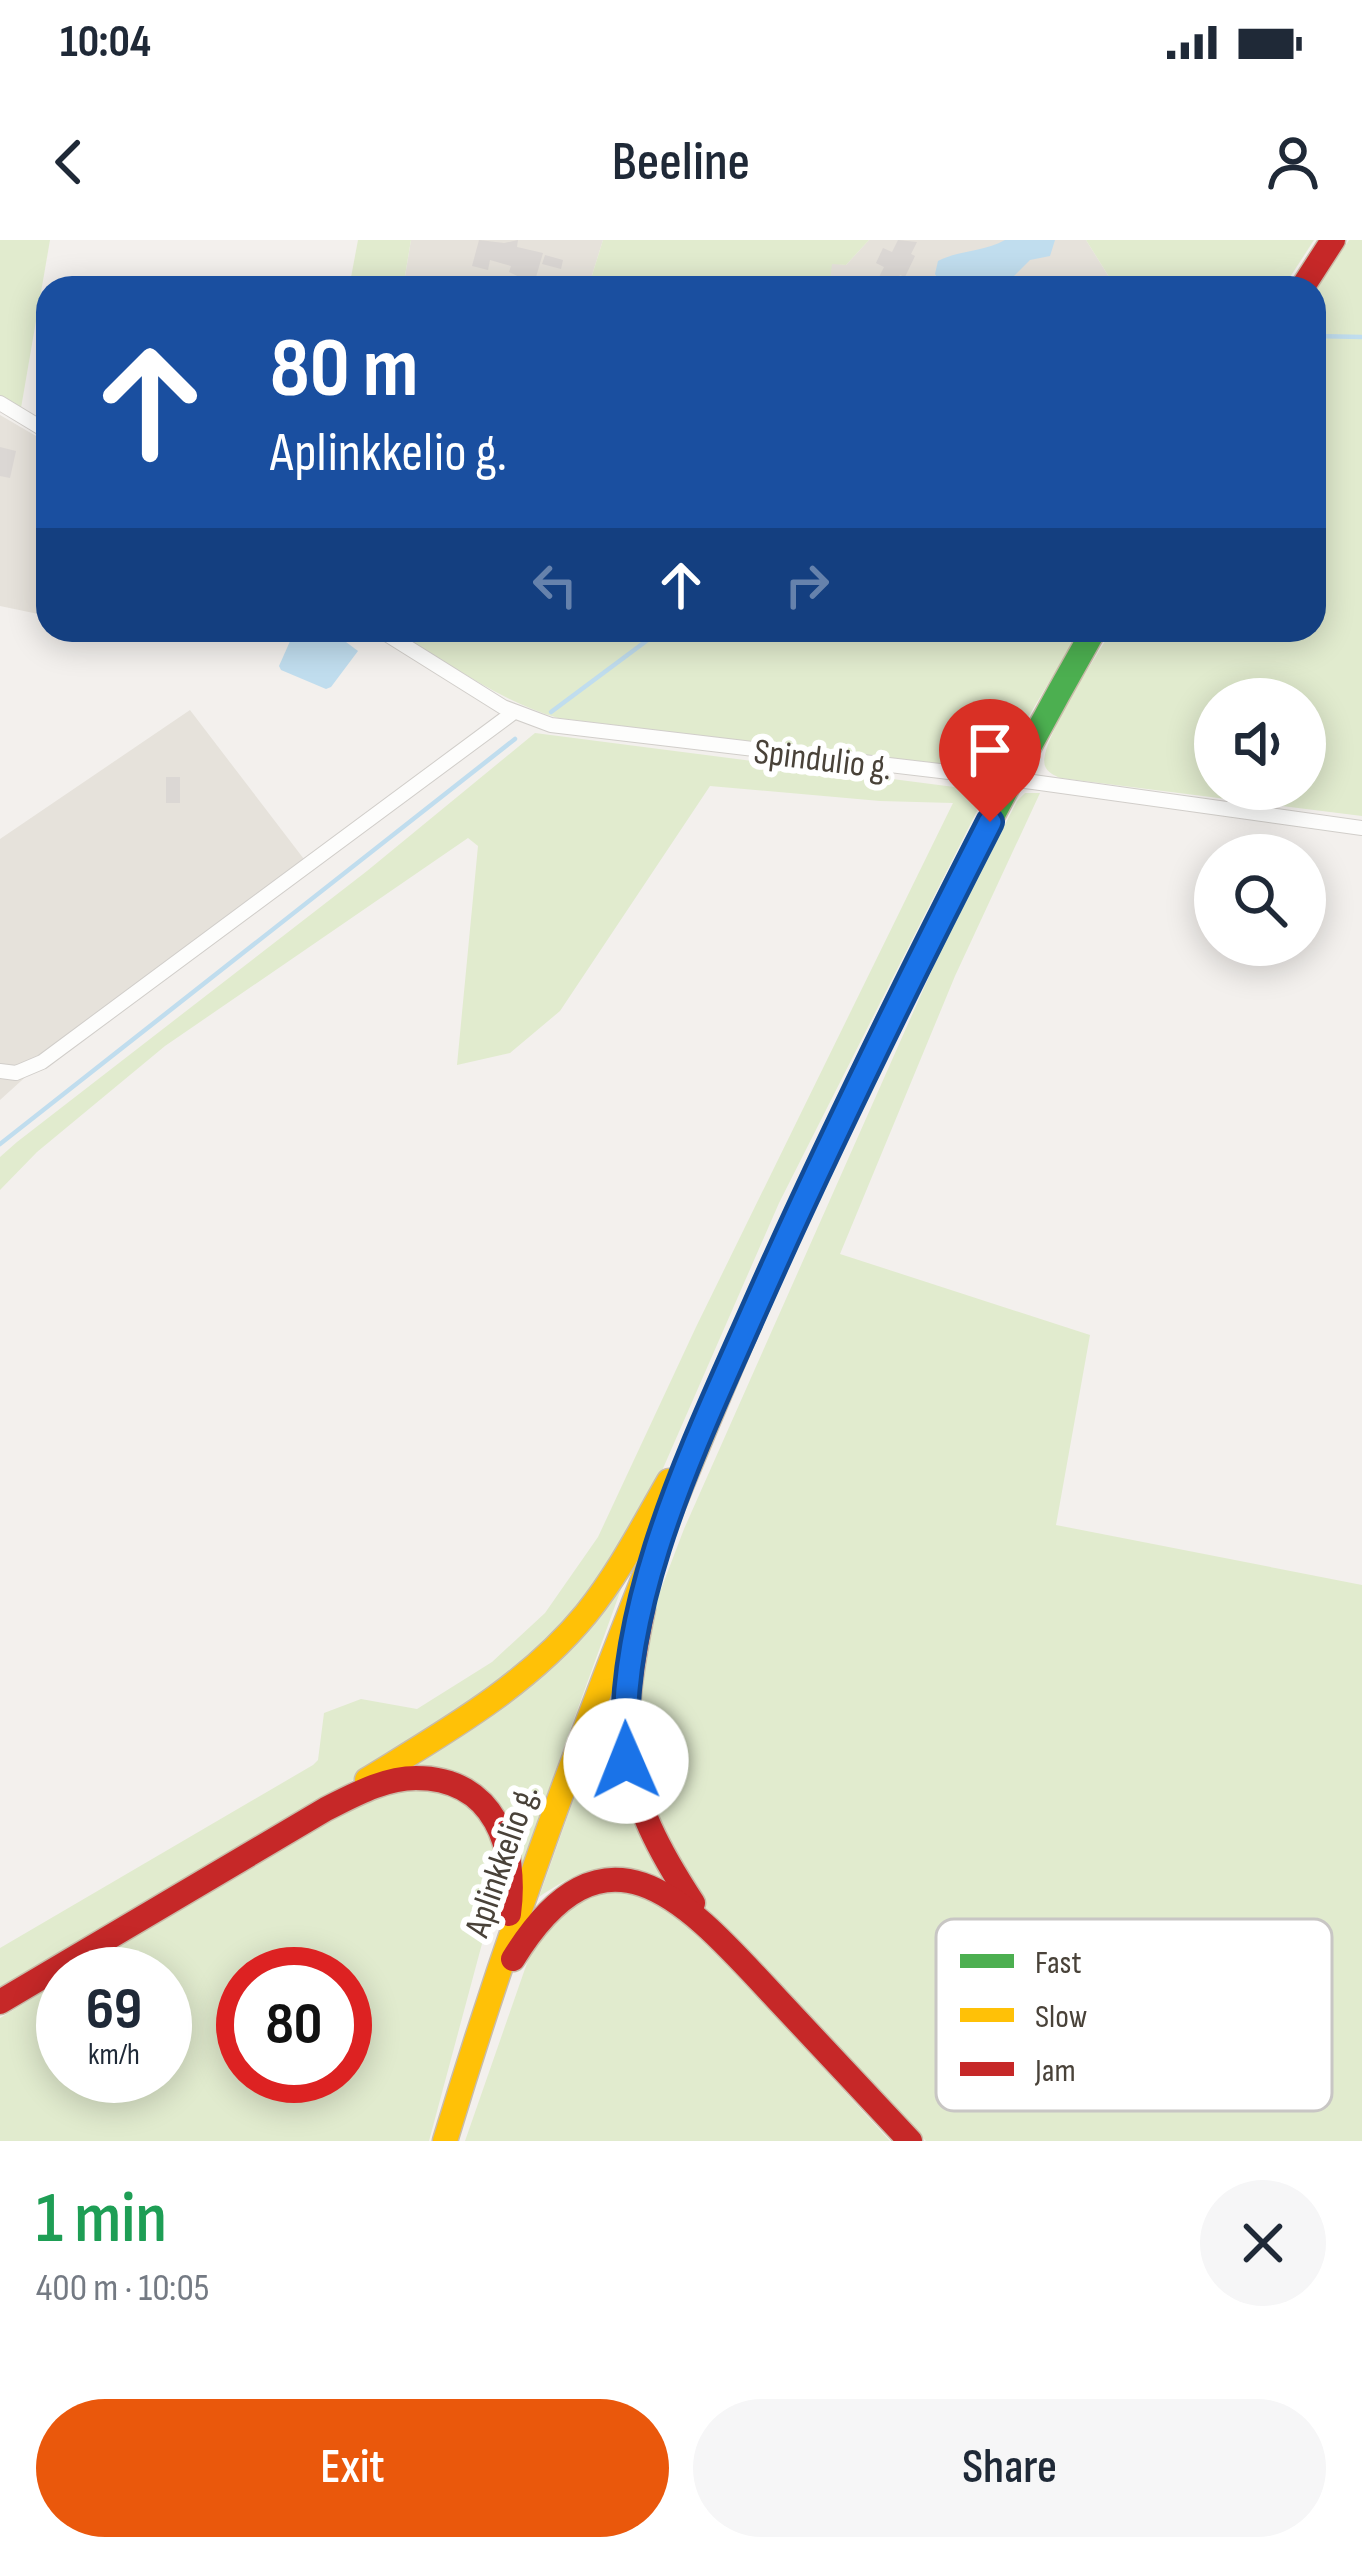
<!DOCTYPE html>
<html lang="en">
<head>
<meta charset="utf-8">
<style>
	:root { --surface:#fff; --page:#f6f6f7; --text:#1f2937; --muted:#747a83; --accent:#ea580c }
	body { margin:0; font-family:"Sofia Sans Condensed",sans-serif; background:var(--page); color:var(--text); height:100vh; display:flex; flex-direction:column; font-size:45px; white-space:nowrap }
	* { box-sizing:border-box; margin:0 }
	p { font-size:39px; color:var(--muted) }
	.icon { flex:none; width:66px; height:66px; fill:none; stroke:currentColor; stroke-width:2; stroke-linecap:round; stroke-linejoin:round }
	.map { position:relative; height:1901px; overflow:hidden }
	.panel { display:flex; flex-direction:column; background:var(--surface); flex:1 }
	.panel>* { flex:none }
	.banner { position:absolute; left:36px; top:36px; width:1290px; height:366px; border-radius:36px; box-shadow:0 6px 30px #0003; background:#1a4fa0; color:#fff; overflow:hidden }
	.controls { position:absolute; left:1194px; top:438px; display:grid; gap:24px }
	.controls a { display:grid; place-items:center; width:132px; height:132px; border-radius:50%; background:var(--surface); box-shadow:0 6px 30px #0003; font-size:60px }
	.speed { position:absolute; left:36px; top:1707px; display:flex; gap:24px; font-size:60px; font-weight:700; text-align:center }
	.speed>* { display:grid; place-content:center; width:156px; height:156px; border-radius:50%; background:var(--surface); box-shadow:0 6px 30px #0003; line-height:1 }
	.speed small { font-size:30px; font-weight:400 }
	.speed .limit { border:18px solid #d22; background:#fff; color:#111 }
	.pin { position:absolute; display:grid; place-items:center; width:102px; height:102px; color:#fff; margin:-123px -51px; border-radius:50% 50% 50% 0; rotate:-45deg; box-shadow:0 0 12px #0007 }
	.pin .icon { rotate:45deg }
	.me { position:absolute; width:132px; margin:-66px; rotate:359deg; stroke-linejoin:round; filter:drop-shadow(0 0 9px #0008) }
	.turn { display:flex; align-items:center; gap:42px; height:252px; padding:0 36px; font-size:54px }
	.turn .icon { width:156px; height:156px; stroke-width:2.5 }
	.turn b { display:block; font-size:84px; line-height:102px }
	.lanes { display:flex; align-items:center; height:114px; padding:0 36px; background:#0003; justify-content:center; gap:60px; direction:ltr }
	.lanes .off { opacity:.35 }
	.round { display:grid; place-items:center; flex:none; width:126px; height:126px; border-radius:63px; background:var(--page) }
	.headline { display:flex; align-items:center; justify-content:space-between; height:204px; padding:0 36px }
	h1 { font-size:72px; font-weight:600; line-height:90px; color:#1e9e55 }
	.cta { display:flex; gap:24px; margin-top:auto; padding:24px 36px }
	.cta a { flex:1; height:138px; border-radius:72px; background:var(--accent); color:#fff; font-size:48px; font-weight:600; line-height:138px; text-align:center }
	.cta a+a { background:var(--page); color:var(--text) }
	.status { display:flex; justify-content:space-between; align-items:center; height:84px; padding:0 60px; background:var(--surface); direction:ltr }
	.status svg { height:33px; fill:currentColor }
	header { display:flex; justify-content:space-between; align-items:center; height:156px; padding:0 36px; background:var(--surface); font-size:54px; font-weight:600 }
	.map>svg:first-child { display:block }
	.residential { fill:#e6e2db }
	.green { fill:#e1ebce; fill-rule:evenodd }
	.water { fill:#c0ddee }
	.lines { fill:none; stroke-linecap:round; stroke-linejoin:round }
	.stream { stroke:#c0ddee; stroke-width:4.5 }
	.building { fill:#dbd7d4 }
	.street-casing { stroke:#d1ceca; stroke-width:16 }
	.fast-casing { stroke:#c9bca9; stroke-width:27 }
	.slow-casing { stroke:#c9bca9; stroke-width:27 }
	.jam-casing { stroke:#c9bca9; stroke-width:27 }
	.street { stroke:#fdfdfc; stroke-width:14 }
	.fast { stroke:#4caf50; stroke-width:24 }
	.slow { stroke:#ffc107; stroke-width:24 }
	.jam { stroke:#c62828; stroke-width:24 }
	.route-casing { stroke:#114b97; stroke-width:30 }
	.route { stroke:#1a73e8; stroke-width:21 }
	.labels { text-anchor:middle; stroke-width:12; stroke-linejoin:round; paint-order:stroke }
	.street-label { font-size:36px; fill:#494239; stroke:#fff }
	.key { fill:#fff; stroke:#c8c6c4; stroke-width:3 }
	.key-label { font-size:33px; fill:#494239 }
</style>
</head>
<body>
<div class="status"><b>10:04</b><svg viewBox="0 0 49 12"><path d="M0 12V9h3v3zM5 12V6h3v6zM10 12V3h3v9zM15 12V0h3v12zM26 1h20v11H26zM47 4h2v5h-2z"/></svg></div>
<header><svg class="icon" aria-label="back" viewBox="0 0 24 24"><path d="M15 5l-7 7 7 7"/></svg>Beeline<svg class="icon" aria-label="person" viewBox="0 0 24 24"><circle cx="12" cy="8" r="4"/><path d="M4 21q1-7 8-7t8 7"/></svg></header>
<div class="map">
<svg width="1362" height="1901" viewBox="0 0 1362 1901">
	<rect width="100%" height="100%" fill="#f3f0ed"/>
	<g class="residential">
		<polygon points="411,0 603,0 588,48 403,48"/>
		<polygon points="869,0 1086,0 1116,48 829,48 831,23 846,25"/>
		<polygon points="0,175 48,203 48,376 0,366"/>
		<polygon points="190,470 310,627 42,822 0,860 0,599"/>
	</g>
	<g class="green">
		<polygon points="0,0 50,0 21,168 0,156"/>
		<polygon points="358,0 411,0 403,48 349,48"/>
		<polygon points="603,0 869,0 846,25 832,24 829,48 588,48"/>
		<polygon points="1086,0 1314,0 1283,48 1116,48"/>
		<path d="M 1349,0 L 1362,0 L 1362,576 L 1060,538 C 1054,535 1048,533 1045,526 C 1037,505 1099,412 1112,390 L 1314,390 L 1314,53 ZM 1215,459 L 1305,459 L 1305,549 L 1215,549 Z"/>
		<path d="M 394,390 L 1080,390 L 1004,518 L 984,530 L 558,478 C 499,461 446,421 394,390 Z"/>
		<polygon points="535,493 970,549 977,571 779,963 661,1233 619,1312 550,1403 494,1450 320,1561 0,1748 0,1708 313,1525 318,1520 324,1473 361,1459 417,1469 492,1422 545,1373 598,1297 696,1087 953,563 880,561 710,546 560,771 510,813 457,825 478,606 468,598 165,806 37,912 0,950 0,917 17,902 367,631"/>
		<polygon points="1025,553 1040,553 955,736 840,1014 1090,1095 1056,1285 1362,1345 1362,1901 926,1901 718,1683 684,1641 656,1595 630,1488 650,1378 684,1289 943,705 1017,561"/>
		<polygon points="624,1341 521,1626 445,1531 408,1525"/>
		<path d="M 613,1448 L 615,1479 L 669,1645 C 616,1623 588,1623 539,1657 Z"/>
		<path d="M 417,1545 C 472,1557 495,1576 501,1633 L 429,1901 L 0,1901 L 0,1778 L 63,1740 L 63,1836 L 165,1836 L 165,1734 L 73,1734 L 354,1566 ZM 243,1734 L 345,1734 L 345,1836 L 243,1836 Z"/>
		<polygon points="608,1647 652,1656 684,1676 890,1901 465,1901 534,1703 562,1666"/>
	</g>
	<g class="water">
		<path d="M 1005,0 L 1055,0 L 1050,16 L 1030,20 L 1002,48 L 945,48 L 935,34 L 938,21 C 959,10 984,12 1005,0 Z"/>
		<polygon points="295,390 330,390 358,411 331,447 326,449 281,430 279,426"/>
	</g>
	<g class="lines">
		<g class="stream">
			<polyline points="1314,96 1362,97"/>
			<polyline points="551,472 661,390"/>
			<polyline points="0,904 515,499"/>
		</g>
	</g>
	<g class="building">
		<polygon points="479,0 504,3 518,0 517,7 543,13 534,44 509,32 511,26 490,20 488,30 472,26"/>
		<polygon points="898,0 917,2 911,14 915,16 905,37 900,35 895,45 879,37 884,27 876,23 883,8 892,12"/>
		<polygon points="545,15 563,20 561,29 542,24"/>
		<polygon points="0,207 16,211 10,238 0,236"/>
		<rect x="166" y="537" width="14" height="26"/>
	</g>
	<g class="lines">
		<defs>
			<g id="street">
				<polyline points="0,163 48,192"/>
				<polyline points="380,390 503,467 551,485 1033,542 1362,588"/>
				<polyline points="0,831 16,833 42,822 514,472"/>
			</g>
			<path id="fast" d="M 757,1066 C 858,835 969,610 1094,390"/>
			<g id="slow">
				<path d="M 367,1540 C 445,1492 527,1446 586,1374 C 619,1333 643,1286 669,1241"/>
				<path d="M 445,1901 C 531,1616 639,1339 757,1066"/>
			</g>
			<g id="jam">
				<polyline points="1302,48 1333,0"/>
				<path d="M 643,1369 C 616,1499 619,1550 693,1663"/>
				<path d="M 513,1719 C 608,1565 691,1667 777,1759 C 821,1806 866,1854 910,1901"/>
				<path d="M 0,1762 L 326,1569 C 354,1555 384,1538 416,1538 C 495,1538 518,1608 509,1674"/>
			</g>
		</defs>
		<use href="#street" class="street-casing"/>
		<use href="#fast" class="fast-casing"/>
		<use href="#slow" class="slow-casing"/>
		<use href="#jam" class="jam-casing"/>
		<use href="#street" class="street"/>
		<use href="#fast" class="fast"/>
		<use href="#slow" class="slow"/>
		<use href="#jam" class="jam"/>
	</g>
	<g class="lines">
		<defs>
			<path id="route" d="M 626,1521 C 615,1366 694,1206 755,1068 C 828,903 908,742 990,582"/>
		</defs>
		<use href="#route" class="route-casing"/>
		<use href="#route" class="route"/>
	</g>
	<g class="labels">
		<g class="street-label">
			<text transform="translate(823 518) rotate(7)" y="13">Spindulio g.</text>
			<text transform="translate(500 1620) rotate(-71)" y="13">Aplinkkelio g.</text>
		</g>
	</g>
	<rect x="936" y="1679" width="396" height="192" rx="18" class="key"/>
	<rect x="960" y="1714" width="54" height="14" fill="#4caf50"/>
	<rect x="960" y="1768" width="54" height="14" fill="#ffc107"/>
	<rect x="960" y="1822" width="54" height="14" fill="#c62828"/>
	<g class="key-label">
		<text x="1035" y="1733">Fast</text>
		<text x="1035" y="1787">Slow</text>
		<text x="1035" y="1841">Jam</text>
	</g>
</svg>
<div class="controls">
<a><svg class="icon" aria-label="sound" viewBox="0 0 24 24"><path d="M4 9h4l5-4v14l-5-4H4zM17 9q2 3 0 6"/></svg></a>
<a><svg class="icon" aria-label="search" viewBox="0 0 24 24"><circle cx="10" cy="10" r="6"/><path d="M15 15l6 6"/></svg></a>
</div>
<div class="speed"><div>69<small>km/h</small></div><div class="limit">80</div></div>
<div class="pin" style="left:990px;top:582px;background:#d93025"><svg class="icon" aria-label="arrive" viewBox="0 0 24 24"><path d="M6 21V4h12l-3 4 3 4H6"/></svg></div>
<svg class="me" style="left:626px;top:1521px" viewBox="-20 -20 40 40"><circle r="19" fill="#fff"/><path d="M0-13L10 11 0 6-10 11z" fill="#1a73e8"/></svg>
<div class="banner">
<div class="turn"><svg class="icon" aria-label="ahead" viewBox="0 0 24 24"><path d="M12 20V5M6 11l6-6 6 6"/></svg><div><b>80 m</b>Aplinkkelio g.</div></div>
<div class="lanes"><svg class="icon off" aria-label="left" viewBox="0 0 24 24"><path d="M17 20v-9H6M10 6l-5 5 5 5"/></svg><svg class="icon" aria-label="ahead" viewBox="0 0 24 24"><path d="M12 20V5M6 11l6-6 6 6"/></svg><svg class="icon off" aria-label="right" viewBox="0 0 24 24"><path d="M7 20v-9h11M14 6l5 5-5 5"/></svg></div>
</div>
</div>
<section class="panel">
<div class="headline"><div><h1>1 min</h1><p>400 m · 10:05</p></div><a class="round"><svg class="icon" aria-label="close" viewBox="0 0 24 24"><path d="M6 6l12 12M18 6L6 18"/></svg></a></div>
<div class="cta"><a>Exit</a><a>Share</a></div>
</section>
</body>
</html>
